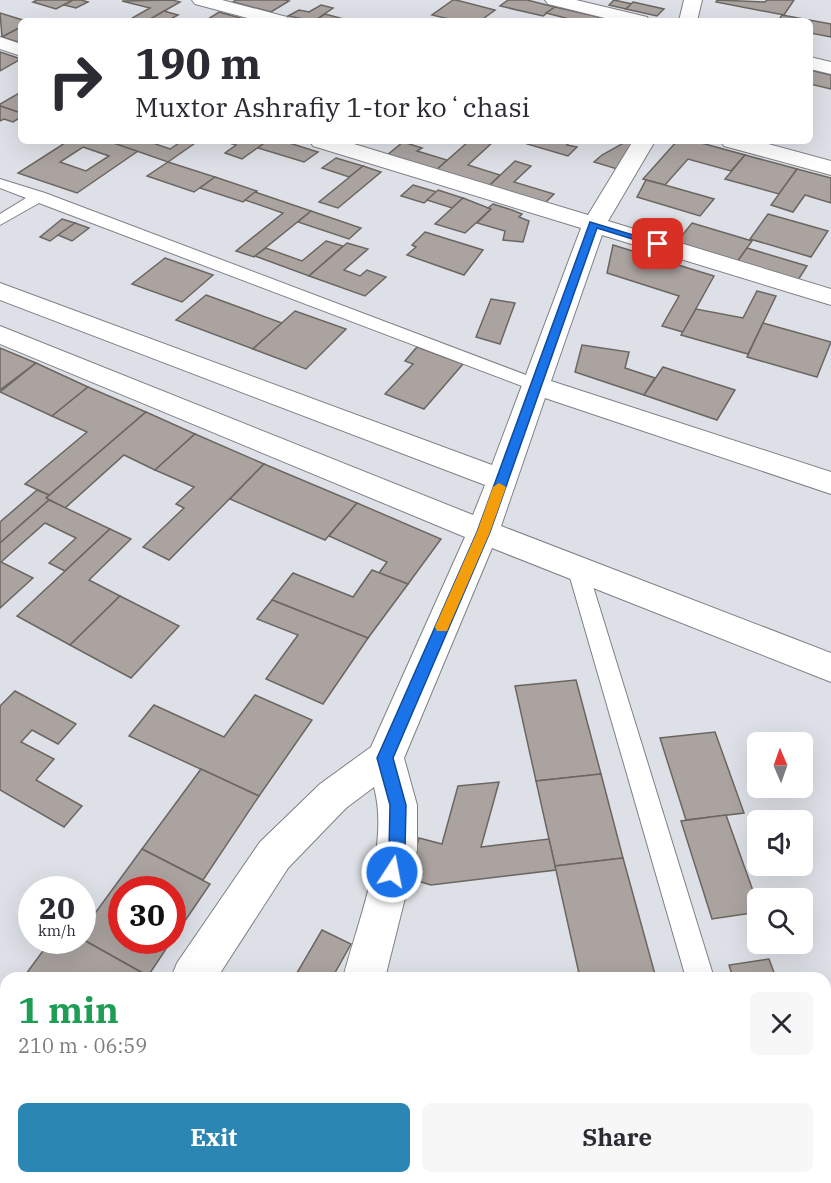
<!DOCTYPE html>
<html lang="en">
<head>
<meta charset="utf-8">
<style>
	:root { --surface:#fff; --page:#f7f7f7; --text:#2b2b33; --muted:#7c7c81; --accent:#2b86b3 }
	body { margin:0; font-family:"IBM Plex Serif",serif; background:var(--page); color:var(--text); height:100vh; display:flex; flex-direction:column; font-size:22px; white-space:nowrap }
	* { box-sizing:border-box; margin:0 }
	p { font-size:20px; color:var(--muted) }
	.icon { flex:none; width:33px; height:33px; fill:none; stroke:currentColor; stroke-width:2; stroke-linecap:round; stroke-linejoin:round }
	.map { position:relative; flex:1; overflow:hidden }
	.details { position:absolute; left:0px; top:972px; width:831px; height:212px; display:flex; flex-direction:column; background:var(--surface); border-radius:18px 18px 0 0; box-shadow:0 6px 24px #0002 }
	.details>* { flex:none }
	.hud { position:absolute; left:18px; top:18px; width:795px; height:126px; border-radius:9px; box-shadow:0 6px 24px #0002; background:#fff; color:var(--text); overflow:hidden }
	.needle { width:39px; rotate:358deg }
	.fabs { position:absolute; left:747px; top:732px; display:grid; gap:12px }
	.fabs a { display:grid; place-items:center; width:66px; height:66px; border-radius:9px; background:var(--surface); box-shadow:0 6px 24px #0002; font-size:30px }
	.speed { position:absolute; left:18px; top:876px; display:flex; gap:12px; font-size:30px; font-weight:700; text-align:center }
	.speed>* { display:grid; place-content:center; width:78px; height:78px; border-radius:50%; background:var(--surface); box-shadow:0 6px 24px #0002; line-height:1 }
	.speed small { font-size:15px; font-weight:400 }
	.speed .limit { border:9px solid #d22; background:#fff; color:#111 }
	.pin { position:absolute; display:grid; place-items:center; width:51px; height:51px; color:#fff; margin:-26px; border-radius:12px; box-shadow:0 3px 9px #0006 }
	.me { position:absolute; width:66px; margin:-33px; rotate:11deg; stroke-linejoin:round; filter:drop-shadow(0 0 4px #0008) }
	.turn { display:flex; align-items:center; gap:21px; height:126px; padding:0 18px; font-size:27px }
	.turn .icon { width:78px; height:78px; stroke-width:2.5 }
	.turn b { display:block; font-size:42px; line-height:51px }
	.round { display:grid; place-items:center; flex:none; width:63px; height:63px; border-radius:9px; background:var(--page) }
	.head { display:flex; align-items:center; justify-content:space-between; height:102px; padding:0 18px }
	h1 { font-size:36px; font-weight:800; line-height:45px; color:#1e9e55 }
	.cta { display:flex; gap:12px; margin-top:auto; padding:12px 18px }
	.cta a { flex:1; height:69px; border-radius:9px; background:var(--accent); color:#fff; font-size:24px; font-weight:800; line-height:69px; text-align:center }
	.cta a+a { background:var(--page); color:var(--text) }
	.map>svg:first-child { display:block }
	.building { fill:#aaa3a0; stroke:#6c6662; stroke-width:1.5; fill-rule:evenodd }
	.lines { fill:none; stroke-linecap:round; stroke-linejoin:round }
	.service-casing { stroke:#7e8086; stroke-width:2 }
	.minor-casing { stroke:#7e8086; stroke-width:2 }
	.service { fill:#fff; fill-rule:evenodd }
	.minor { fill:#fff; fill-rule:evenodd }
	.route { fill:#1a73e8; stroke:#114b97; stroke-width:1.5 }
	.slow { fill:#f59e0b }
</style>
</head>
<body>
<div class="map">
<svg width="831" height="1183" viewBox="0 0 831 1183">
	<rect width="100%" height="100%" fill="#dde0e6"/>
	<g class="building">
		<polygon points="37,0 73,0 56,9 33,2"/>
		<polygon points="73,0 81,0 88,2 76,8 64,5"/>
		<polygon points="172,0 180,2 147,21 127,21 150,8 122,1"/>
		<polygon points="236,0 285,0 289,1 271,12 233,2"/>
		<polygon points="453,0 456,0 495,10 480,21 457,21 432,15"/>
		<polygon points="508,0 527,0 555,7 543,16 500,6"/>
		<polygon points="614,0 632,4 626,9 609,5"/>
		<polygon points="717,0 765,2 767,0 794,0 784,15 716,2"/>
		<polygon points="633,2 664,9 657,16 626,9"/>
		<polygon points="321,5 333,8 314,21 288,16 299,10 309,12"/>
		<polygon points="555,7 599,17 595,21 577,21 546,13"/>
		<polygon points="164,11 178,15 167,21 147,21"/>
		<polygon points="219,12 251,21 205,21"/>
		<polygon points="0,13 26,21 21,21 21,27 2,37"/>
		<polygon points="325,14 351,21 314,21"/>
		<polygon points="782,15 831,24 831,37 810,33 810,21 778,21"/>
		<polygon points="17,29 21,30 21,43 2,37"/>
		<polygon points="0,52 21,59 0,71"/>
		<polygon points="810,70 831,75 831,89 810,84"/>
		<polygon points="21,92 21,113 0,106 0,104"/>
		<polygon points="0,106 21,113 21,117 13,122 4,119 0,121"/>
		<path d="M 68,141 L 108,141 L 138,151 L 77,193 L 18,173 ZM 83,147 L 109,156 L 86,171 L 60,162 Z"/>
		<polygon points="108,141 147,141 170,149 182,141 198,141 168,162"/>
		<polygon points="222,141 267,141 242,159 225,153 236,145"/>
		<polygon points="267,141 283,141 318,152 304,162 258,148"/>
		<polygon points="469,141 494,141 468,165 500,175 488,187 435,171"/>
		<polygon points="530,141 571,141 567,145 577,147 568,156 527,144"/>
		<polygon points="627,141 640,145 617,169 594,162 602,155"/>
		<polygon points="677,141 694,141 745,155 731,171 688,159 665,185 643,179"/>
		<polygon points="403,142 422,148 417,151 447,160 435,171 386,156"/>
		<polygon points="745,155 797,169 779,194 725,179"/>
		<polygon points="336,158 363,166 349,177 322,168"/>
		<polygon points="515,161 531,166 514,182 554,194 544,204 488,187"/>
		<polygon points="168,162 215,177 194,192 147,176"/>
		<polygon points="363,166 381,172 338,208 319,202"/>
		<polygon points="797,169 831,178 831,203 805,195 793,212 771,205"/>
		<polygon points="215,177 257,191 243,202 200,188"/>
		<polygon points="646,180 665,185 714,199 700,216 637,197"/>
		<polygon points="413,185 437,192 424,203 401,196"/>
		<polygon points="438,190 463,198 452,208 427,200"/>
		<polygon points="255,192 311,211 254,257 236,251 283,213 245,200"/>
		<polygon points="463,198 491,209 465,233 435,224"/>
		<polygon points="493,204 512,210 522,214 519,217 529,221 523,242 503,240 505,231 477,223 491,209 488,208"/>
		<polygon points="311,211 361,228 349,239 298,222"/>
		<polygon points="768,214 828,231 811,257 750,239"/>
		<polygon points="62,219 75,223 50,241 40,237"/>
		<polygon points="75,223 89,228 72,241 58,235"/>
		<polygon points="692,223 752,241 737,262 676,243"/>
		<polygon points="425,232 483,250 464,275 407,255 416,247 412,245"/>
		<polygon points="326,241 343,246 309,276 255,256 266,248 302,261"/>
		<polygon points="347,243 368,249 344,270 360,276 367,270 386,277 365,296 309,276"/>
		<polygon points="613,245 714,276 683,332 662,326 679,296 607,273"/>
		<polygon points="747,248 807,266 798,280 737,262"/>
		<polygon points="165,258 213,275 182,302 132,284"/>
		<polygon points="757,291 776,296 748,354 681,335 696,309 743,318"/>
		<polygon points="206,295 282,323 253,349 176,320"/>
		<polygon points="491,299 515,303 500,344 476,337"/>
		<polygon points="295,311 346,329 306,369 253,349"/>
		<polygon points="763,323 831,342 817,377 747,357"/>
		<polygon points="582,345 629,352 625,368 655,378 644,395 575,372"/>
		<polygon points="417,347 463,364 424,409 385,394 413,364 405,361"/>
		<polygon points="0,348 36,363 0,390"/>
		<polygon points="36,363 88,387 52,416 0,392"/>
		<polygon points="663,367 735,390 717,420 644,395"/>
		<polygon points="88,387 146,412 49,495 25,484 87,432 52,416"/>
		<polygon points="146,412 195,434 155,470 124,455 65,508 46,498"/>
		<polygon points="195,434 264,464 169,560 143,547 184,508 176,504 194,487 155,470"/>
		<polygon points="264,464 357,503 325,540 230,499"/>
		<polygon points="37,490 49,495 46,498 49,500 0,543 0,522"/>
		<polygon points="49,500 110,529 65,571 49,563 76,538 45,523 1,562 33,578 0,608 0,543"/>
		<polygon points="357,503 441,539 408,584 379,573 387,562 329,536"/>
		<polygon points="110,529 131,539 89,580 120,596 70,645 17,616"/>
		<polygon points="372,570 408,584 368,638 272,600 293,573 353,597"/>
		<polygon points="120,596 179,626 131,678 70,645"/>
		<polygon points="272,600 368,638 323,704 266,679 298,635 257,619"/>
		<polygon points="576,680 601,774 536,781 515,686"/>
		<polygon points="15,691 76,724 58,744 32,730 21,742 54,759 36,780 82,806 64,827 0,790 0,706"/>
		<polygon points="255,695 312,720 259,796 129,736 154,705 224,737"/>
		<polygon points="715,732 744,813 686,820 660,738"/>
		<polygon points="201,769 259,796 203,880 142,849"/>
		<polygon points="601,774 623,858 555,866 536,781"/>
		<polygon points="499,782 481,847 549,839 556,870 431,885 407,878 419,838 442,844 458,786"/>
		<polygon points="726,815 758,905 758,912 712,919 681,821"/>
		<polygon points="142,849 210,884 172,940 172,890 122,890 122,940 172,940 148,976 82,939 82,931"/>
		<polygon points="623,858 656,978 580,978 555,866"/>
		<polygon points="322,930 351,944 332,978 294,978"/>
		<polygon points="82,939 148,976 147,978 23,978 51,940"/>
		<polygon points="769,959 776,978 733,978 729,965"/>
		<polygon points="6,1000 6,1037 0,1033 0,1008"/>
		<polygon points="831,1011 831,1145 825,1146 825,1012"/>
		<polygon points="6,1040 6,1087 0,1083 0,1048"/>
		<polygon points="0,1083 6,1087 6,1178 13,1178 9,1183 0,1183"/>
		<polygon points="831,1145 831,1183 793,1183 791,1178 825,1178 825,1146"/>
		<polygon points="353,1178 397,1178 396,1183 352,1183"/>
		<polygon points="508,1178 560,1178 561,1183 509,1183"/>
		<polygon points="655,1178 708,1178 710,1183 656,1183"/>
	</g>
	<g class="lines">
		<defs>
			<g id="service">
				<polygon points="0,179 45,193 542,381 545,385 536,391 530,389 39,203 0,225 0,214 26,198 0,188"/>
				<polygon points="577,559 584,562 587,567 714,978 686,978 567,567 570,562"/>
				<polygon points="744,1178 774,1178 776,1183 746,1183"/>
			</g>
			<g id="minor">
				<polygon points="192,0 222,0 287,17 289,21 259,21 195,4"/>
				<polygon points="545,0 576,0 647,17 649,21 617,21 548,4"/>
				<polygon points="684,0 702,0 697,21 679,21"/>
				<polygon points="0,37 21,44 21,56 0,49"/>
				<polygon points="810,57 831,62 831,74 810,69"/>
				<path d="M 310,141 L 344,141 L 588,215 L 633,141 L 655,141 L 608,221 L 831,289 L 831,305 L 602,235 L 551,381 L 831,472 L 831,494 L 545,398 L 501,526 L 831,653 L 831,682 L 492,548 L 404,758 L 417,805 L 417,850 L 385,978 L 343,978 C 358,920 390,846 374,787 L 346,808 L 288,868 L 217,978 L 171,978 L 177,963 L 260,842 L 320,784 L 371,747 L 465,537 L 0,344 L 0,326 L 473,515 L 485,485 L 0,300 L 0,283 L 492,465 L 581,228 L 313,146 Z"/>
				<polygon points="721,141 757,141 831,161 831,175 724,146"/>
				<polygon points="35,1178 85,1178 83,1183 33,1183"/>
				<polygon points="279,1178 327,1178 325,1183 277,1183"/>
			</g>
		</defs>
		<use href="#service" class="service-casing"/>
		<use href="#minor" class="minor-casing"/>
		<use href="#service" class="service"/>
		<use href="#minor" class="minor"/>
	</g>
	<polygon class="route" points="590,222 663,244 658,247 597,228 490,532 393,758 406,805 405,850 397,877 392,879 386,877 383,872 389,850 390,805 377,758 477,532"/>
	<polygon class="slow" points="499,483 506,487 490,532 447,631 437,631 435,627 477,532 493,487"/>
</svg>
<div class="fabs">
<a><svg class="needle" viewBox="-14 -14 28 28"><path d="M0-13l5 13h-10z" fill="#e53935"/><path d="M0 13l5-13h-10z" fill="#7c7c81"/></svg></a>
<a><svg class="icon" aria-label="sound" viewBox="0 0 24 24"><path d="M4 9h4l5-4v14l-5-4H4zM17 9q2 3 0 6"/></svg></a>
<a><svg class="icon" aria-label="search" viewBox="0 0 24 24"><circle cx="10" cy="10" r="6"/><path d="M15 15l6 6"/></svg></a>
</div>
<div class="speed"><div>20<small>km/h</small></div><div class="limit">30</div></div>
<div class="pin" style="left:658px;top:244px;background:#d93025"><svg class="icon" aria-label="arrive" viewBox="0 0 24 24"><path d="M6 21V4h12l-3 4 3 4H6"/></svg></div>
<svg class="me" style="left:392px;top:872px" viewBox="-20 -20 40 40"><circle r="17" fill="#1a73e8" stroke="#fff" stroke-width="3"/><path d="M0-11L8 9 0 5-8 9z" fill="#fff"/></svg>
<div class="hud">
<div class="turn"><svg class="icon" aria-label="right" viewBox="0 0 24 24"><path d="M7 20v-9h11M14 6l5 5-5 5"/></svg><div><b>190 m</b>Muxtor Ashrafiy 1-tor koʻchasi</div></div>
</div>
<section class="details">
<div class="head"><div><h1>1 min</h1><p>210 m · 06:59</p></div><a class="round"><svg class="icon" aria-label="close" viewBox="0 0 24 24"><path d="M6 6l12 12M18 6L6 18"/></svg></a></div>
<div class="cta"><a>Exit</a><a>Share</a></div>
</section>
</div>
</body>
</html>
